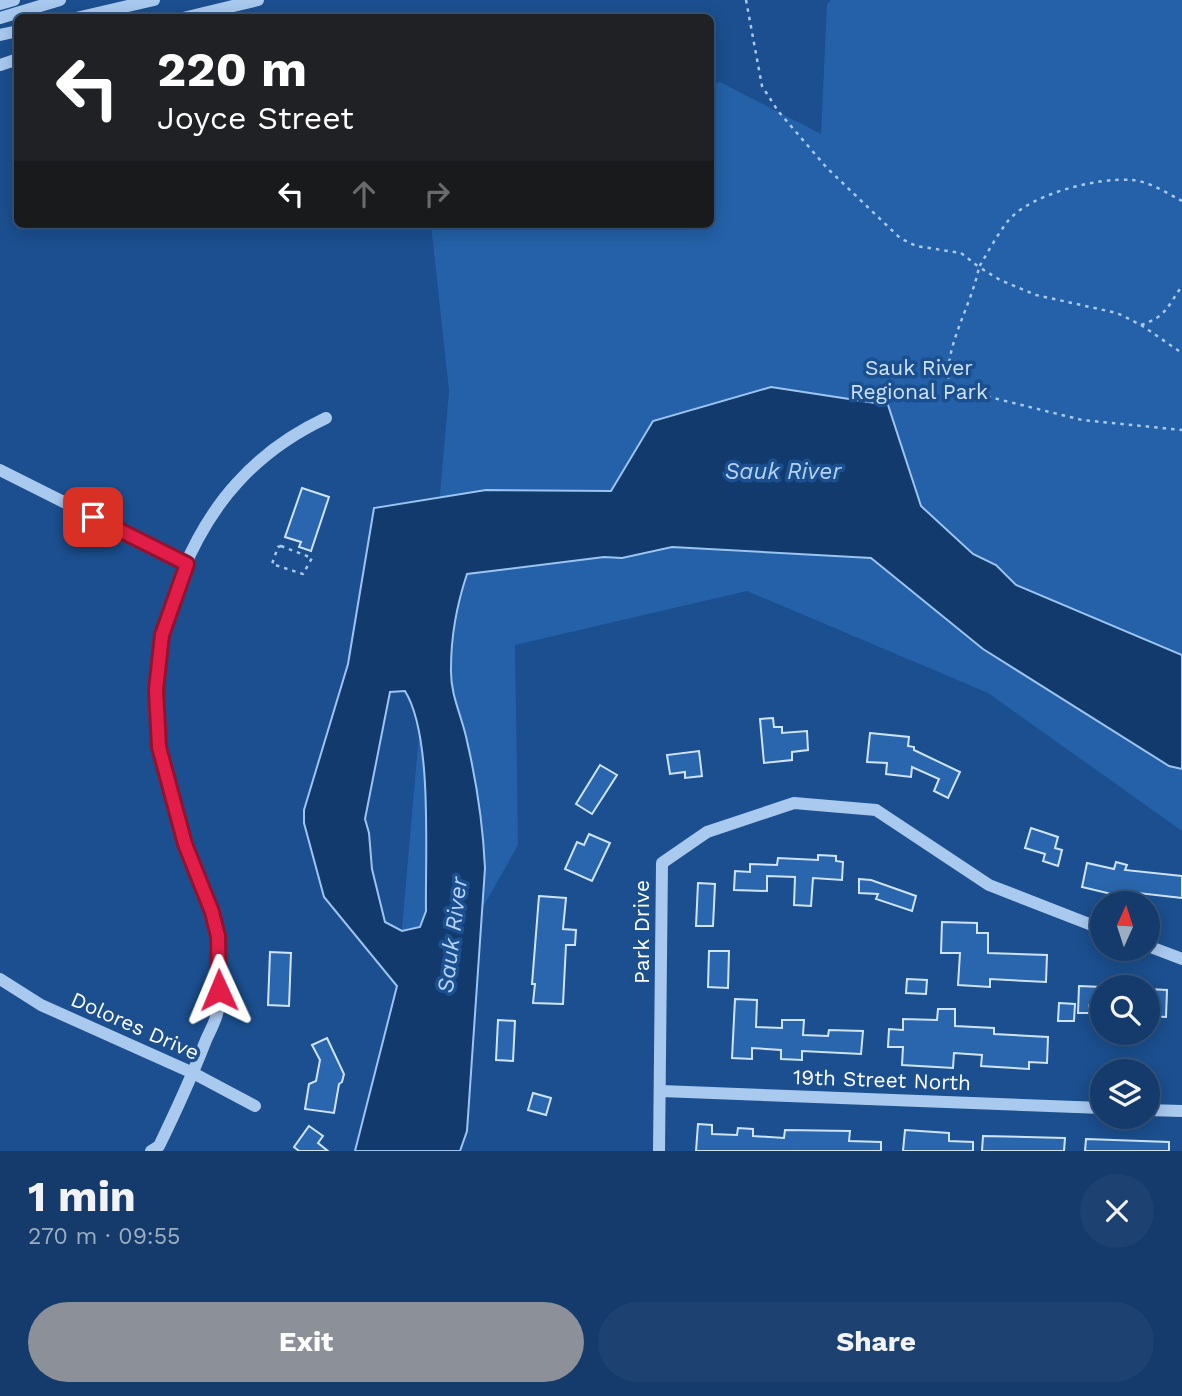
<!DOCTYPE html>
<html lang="en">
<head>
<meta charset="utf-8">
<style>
	:root { --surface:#143b6b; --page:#1d4271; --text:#f1f3f6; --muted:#9dadc1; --line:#33557e; --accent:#8c9099 }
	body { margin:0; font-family:"Work Sans",sans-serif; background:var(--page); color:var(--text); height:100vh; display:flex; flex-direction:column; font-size:26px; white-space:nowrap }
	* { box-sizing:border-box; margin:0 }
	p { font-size:23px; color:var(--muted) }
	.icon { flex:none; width:38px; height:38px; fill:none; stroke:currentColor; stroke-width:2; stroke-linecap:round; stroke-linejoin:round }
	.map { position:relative; height:1151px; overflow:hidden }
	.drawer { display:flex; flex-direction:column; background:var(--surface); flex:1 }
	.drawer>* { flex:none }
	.hud { position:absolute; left:14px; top:14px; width:700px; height:214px; border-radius:10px; box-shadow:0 4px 18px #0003,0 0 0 2px var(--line); background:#202124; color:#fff; overflow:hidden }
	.needle { width:46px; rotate:3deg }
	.controls { position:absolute; left:1090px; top:891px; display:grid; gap:14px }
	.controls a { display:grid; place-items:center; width:70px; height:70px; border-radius:50%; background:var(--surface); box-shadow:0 4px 18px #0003,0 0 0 2px var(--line); font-size:35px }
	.pin { position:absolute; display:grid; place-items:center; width:60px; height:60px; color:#fff; margin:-30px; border-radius:14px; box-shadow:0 4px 10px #0006 }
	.me { position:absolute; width:77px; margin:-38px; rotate:359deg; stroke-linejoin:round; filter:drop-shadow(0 0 5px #0008) }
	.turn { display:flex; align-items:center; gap:24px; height:147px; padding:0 28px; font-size:32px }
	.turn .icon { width:91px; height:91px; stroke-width:2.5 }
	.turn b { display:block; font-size:49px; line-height:60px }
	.lanes { display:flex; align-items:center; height:66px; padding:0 28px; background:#0003; justify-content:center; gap:35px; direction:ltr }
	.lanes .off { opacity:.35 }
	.round { display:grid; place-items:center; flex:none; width:74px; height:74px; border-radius:37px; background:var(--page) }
	.summary { display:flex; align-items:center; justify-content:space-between; height:119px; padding:0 28px }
	h1 { font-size:42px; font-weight:700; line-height:52px }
	.action { display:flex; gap:14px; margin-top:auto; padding:14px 28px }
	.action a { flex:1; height:80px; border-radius:42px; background:var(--accent); color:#fff; font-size:28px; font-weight:700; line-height:80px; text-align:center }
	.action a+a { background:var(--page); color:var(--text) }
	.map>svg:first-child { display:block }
	.green { fill:#2461a8 }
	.water { fill:#123a6d; stroke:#9cc4f0; stroke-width:2; fill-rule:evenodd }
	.building { fill:#2a66ad; stroke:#cfe3fa; stroke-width:2 }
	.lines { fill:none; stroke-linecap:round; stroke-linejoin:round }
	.path { stroke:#a9c9ee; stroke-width:2.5; stroke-dasharray:3.5 5; stroke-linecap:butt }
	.minor { stroke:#a9c9ee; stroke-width:12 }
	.route-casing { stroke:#92132f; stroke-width:18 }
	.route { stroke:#e11d48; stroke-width:12 }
	.labels { text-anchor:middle; stroke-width:7; stroke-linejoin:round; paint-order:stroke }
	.park-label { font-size:21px; fill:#cfe3fa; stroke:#1b4f8f }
	.street-label { font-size:21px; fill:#fff; stroke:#1b4f8f }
	.water-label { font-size:23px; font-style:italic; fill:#b5d3f5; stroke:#1b4f8f }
</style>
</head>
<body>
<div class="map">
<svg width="1182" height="1151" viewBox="0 0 1182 1151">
	<rect width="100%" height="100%" fill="#1b4f8f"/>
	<polygon class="green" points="831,0 1182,0 1182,831 988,693 747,591 515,645 518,845 479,914 397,986 449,391 431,224 710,224 711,85 720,82 821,134 827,4"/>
	<path class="water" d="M 771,387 L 888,405 L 921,506 L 973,554 L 996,565 L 1016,585 L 1182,655 L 1182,769 L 1169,766 L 983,649 L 871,558 L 672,547 L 622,558 L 604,557 L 467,574 C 457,604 451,636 451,668 C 450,695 462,716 467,741 C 477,784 483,825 485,868 L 467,1131 L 460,1151 L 355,1151 L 397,986 L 324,897 L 304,823 L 304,810 L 348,664 L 374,508 L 486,490 L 611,491 L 653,421 ZM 405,691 C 433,736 425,855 426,911 L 420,927 L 402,931 L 385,922 L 372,869 L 369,833 L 365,819 L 390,692 Z"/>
	<g class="building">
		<polygon points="302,488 329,497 311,551 299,547 301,542 285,537"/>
		<polygon points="773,718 774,727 782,727 782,733 807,731 808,750 792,752 792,760 764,763 760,719"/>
		<polygon points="870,733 909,737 908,746 914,747 914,750 960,772 948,798 934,791 939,779 912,767 911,777 886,774 887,763 867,762"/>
		<polygon points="699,751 702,776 685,778 685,772 670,774 667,755"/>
		<polygon points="600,765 617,775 592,814 576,804"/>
		<polygon points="1031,828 1058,837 1055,848 1062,850 1058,866 1043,861 1045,854 1025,848"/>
		<polygon points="589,834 610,843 592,881 565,869 577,842 584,845"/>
		<polygon points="818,855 836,856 836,861 843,862 842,880 813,878 811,906 794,905 795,877 767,876 767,891 734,890 735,871 750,872 750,864 777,865 778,858 818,860"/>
		<polygon points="1116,862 1127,865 1125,870 1182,876 1182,898 1121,891 1120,896 1082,887 1087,863 1114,869"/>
		<polygon points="859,879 871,880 916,896 912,911 876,899 878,894 859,893"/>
		<polygon points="698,883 715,884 713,926 696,926"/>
		<polygon points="539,896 566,898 563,929 576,930 575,945 566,945 563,1004 533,1003 535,984 532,984"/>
		<polygon points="942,922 977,923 977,933 988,933 988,953 1047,955 1046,982 990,979 990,987 958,985 960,953 941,953"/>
		<polygon points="709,951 729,951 728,988 708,987"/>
		<polygon points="270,952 291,953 289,1006 268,1005"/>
		<polygon points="907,979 927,980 926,994 906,993"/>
		<polygon points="1079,986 1102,987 1102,1006 1089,1005 1089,1013 1078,1013"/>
		<polygon points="1148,989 1167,990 1166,1017 1148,1016"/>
		<polygon points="735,999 757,1000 756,1027 782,1028 782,1020 804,1020 803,1035 828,1036 829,1030 863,1031 861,1054 802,1051 802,1060 781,1059 781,1050 752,1048 752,1059 732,1058"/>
		<polygon points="1059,1003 1075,1004 1074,1021 1058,1021"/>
		<polygon points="938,1009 955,1009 955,1026 994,1028 994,1034 1048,1037 1047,1063 1029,1062 1029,1069 981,1066 982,1055 954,1053 953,1068 902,1065 903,1047 888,1047 889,1029 903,1030 903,1019 937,1020"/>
		<polygon points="498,1020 515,1021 513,1061 496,1060"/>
		<polygon points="327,1038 344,1074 342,1082 339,1084 334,1113 305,1109 309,1084 316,1081 320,1060 312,1045"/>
		<polygon points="533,1093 551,1098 546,1115 528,1110"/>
		<polygon points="698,1124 712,1125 712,1134 737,1135 738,1128 753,1129 753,1136 784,1138 785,1130 850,1131 849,1141 881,1142 881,1151 696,1151"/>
		<polygon points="309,1126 323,1136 318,1143 328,1151 299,1151 294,1147"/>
		<polygon points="905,1130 949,1133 949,1141 973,1142 973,1151 903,1151"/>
		<polygon points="983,1136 1065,1138 1064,1151 982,1151"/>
		<polygon points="1086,1139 1169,1142 1169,1151 1085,1151"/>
	</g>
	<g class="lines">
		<g class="path">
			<path d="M 746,0 L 762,86 L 778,111 L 827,168 L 900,238 L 916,246 L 961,253 L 979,267 C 971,308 943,347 949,387 L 1082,420 L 1182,430"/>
			<path d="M 1182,201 C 1167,193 1150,182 1133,180 C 1098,177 1030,194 1008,221 C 997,235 988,252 979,267 L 1000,280 L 1036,295 L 1117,313 L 1141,325 L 1182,353"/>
			<path d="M 1141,325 C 1167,316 1167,307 1182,286"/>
			<polygon points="281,546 312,558 303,574 272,564 278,547"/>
		</g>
		<g class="minor">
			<polyline points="0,4 14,0"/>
			<polyline points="0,18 60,0"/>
			<polyline points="76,18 154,0"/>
			<polyline points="183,18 258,0"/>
			<polyline points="0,35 18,31"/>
			<polyline points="0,65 18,59"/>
			<polyline points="0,470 187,564"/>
			<polyline points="1148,946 1182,959"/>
			<polyline points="0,979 41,1005 193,1073 255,1106"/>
			<polyline points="661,1091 1102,1108"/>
			<polyline points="1148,1110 1182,1111"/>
			<path d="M 151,1151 L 159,1146 C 176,1111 192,1076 206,1040 C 211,1029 218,1017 219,1005 C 221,983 221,958 218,936 C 213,905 196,876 186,846 C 175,815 166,781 159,749 C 141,664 179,546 237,483 C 263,454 292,434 326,418"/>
			<polyline points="659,1151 662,863 707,832 794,803 876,810 989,885 1102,929"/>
		</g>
	</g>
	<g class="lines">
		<defs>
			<polyline id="route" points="93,517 187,564 162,635 156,690 159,747 185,844 212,912 218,936 219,990"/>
		</defs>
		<use href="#route" class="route-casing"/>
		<use href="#route" class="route"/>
	</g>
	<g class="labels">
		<g class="park-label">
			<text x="919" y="375">Sauk River<tspan x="919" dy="24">Regional Park</tspan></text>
		</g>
		<g class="street-label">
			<text transform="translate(642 932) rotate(-90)" y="7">Park Drive</text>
			<text transform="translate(135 1026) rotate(24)" y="7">Dolores Drive</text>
			<text transform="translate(882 1080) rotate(2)" y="7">19th Street North</text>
		</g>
		<g class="water-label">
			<text x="783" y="479">Sauk River</text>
			<text transform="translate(452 935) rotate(-83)" y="8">Sauk River</text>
		</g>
	</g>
</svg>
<div class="controls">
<a><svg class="needle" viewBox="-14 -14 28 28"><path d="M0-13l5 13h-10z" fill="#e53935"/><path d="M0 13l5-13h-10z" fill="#9dadc1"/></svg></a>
<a><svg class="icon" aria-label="search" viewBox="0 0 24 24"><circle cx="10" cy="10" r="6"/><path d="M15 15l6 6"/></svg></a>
<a><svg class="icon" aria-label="layers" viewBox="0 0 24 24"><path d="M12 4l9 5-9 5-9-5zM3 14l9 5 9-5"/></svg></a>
</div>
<div class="pin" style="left:93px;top:517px;background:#d93025"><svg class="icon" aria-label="arrive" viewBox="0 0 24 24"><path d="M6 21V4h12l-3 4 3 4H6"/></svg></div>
<svg class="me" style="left:219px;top:990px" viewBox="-20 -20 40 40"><path d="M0-17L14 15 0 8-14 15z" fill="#e11d48" stroke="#fff" stroke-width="4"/></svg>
<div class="hud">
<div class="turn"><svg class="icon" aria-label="left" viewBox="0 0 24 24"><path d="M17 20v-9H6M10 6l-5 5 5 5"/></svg><div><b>220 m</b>Joyce Street</div></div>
<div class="lanes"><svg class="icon" aria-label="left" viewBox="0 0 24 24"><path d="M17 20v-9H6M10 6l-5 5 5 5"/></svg><svg class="icon off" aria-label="ahead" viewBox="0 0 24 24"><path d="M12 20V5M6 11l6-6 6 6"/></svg><svg class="icon off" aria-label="right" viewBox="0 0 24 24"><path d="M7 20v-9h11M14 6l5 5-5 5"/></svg></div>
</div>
</div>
<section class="drawer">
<div class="summary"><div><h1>1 min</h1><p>270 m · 09:55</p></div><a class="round"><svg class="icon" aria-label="close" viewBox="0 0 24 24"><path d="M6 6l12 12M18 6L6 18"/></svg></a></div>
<div class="action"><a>Exit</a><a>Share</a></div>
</section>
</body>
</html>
